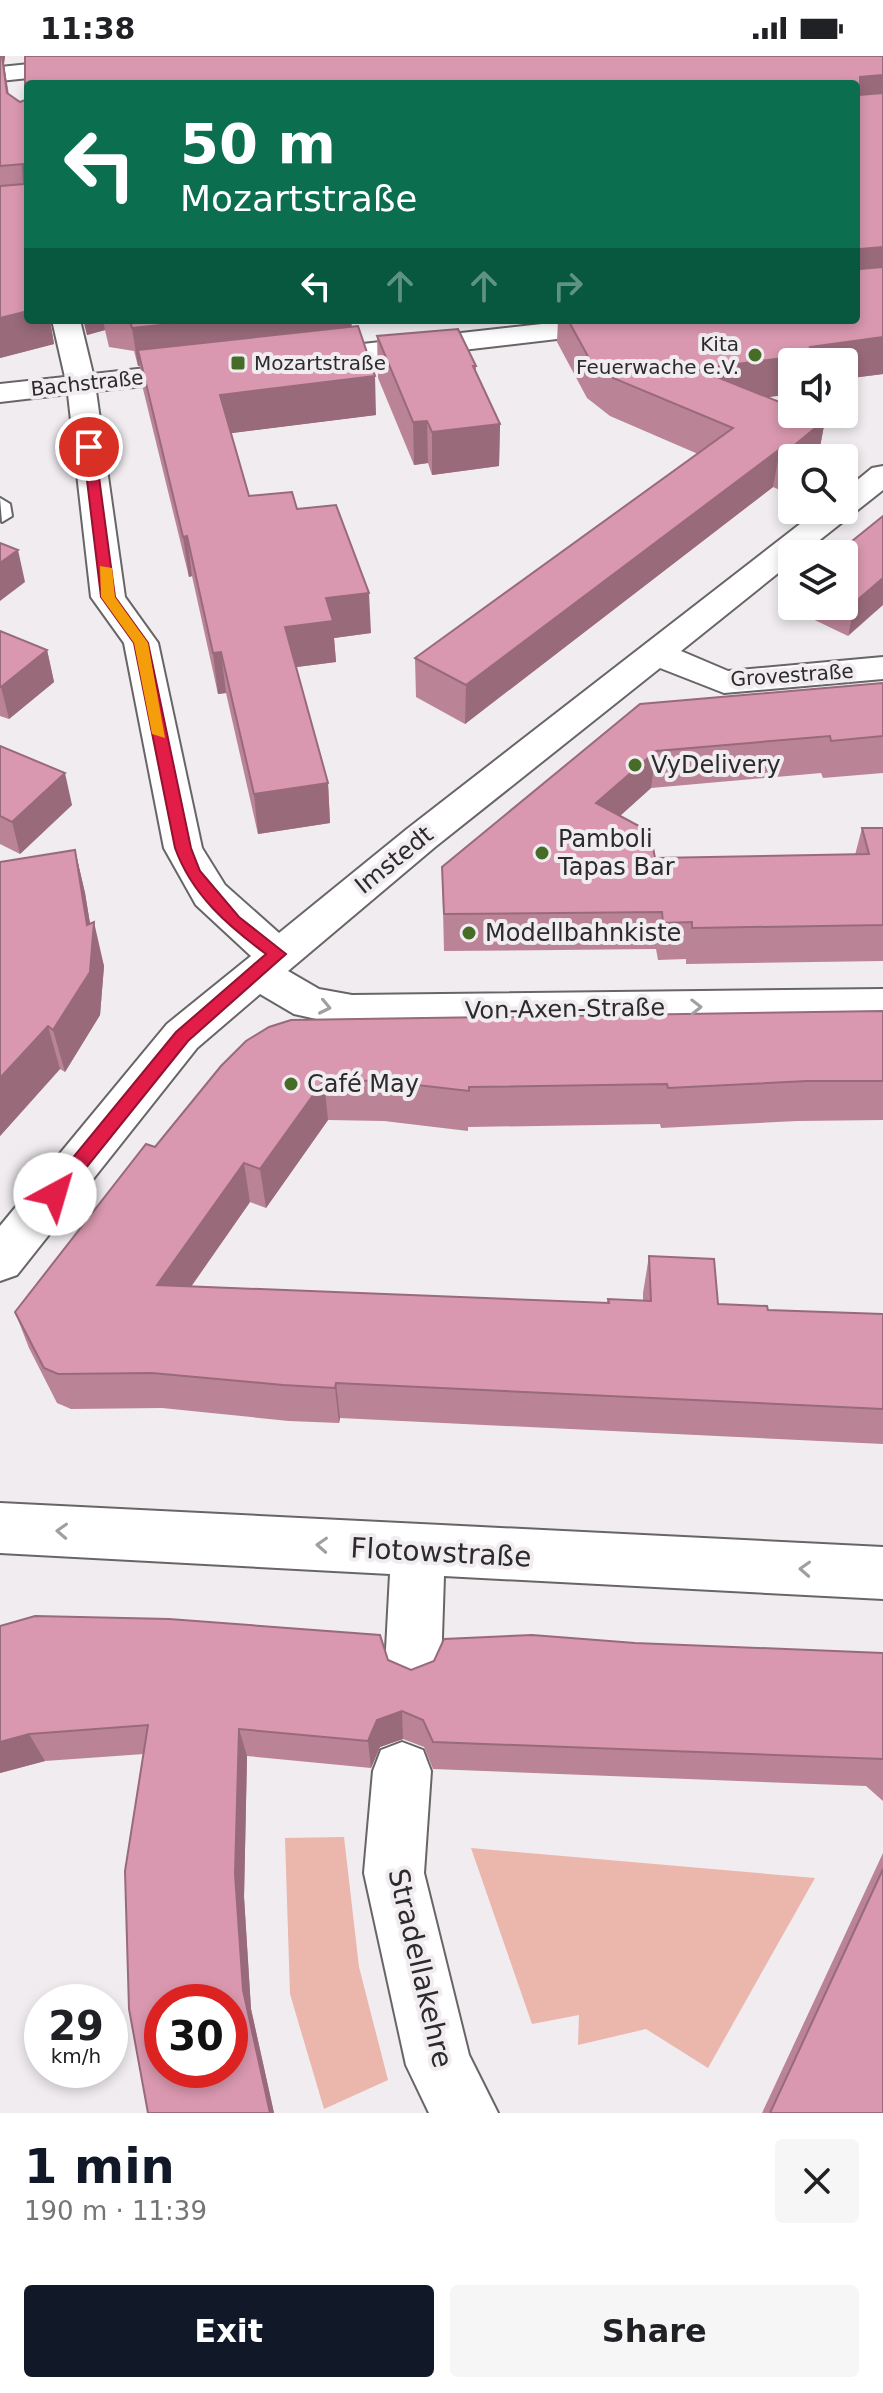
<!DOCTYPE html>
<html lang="en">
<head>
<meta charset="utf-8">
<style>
	:root { --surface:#fff; --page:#f6f6f6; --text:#202124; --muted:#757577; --accent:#111827 }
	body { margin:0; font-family:"DejaVu Sans",sans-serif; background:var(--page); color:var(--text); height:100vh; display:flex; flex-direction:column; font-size:30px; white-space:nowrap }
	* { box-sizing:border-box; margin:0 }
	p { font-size:26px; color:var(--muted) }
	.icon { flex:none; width:44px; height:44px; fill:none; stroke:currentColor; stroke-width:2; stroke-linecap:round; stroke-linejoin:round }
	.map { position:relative; height:2057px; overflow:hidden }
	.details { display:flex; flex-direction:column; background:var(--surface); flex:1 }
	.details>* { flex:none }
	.guide { position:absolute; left:24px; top:24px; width:836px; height:244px; border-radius:8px; box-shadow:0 4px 12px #0003; background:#0b6e4f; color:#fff; overflow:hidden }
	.controls { position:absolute; left:778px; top:292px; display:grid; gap:16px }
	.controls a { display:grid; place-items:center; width:80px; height:80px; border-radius:8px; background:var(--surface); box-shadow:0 4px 12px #0003; font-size:40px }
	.speed { position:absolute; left:24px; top:1928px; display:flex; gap:16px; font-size:40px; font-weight:700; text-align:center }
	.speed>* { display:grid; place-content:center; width:104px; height:104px; border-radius:50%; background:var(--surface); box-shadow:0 4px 12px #0003; line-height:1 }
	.speed small { font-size:20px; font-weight:400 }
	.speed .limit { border:12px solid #d22; background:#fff; color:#111 }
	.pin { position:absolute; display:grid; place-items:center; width:68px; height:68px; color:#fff; margin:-34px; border:4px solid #fff; border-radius:50%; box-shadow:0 2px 8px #0007 }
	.me { position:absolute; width:88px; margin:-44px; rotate:39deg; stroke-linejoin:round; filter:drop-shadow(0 0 6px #0008) }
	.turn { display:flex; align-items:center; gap:28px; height:168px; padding:0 24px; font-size:36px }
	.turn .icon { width:104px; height:104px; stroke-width:2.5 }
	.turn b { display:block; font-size:56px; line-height:68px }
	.lanes { display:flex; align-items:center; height:76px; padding:0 24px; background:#0003; justify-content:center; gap:40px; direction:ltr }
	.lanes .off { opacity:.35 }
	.round { display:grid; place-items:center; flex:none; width:84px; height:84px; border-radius:8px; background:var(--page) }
	.overview { display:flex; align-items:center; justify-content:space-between; height:136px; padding:0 24px }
	h1 { font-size:48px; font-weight:800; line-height:60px; color:var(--accent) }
	.cta { display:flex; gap:16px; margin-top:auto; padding:16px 24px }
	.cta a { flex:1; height:92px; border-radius:8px; background:var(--accent); color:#fff; font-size:32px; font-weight:800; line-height:92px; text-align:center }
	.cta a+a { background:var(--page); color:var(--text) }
	.status { display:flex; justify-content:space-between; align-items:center; height:56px; padding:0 40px; background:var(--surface); direction:ltr }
	.status svg { height:22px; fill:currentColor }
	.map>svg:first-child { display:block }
	.green { fill:#ebb6ac }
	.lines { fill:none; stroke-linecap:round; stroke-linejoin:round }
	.service-casing { stroke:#686568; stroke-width:4 }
	.minor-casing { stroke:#686568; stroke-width:4 }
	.service { fill:#fff; fill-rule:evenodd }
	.minor { fill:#fff; fill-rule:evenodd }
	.wall { fill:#bb8396 }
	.shaded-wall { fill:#986a7a }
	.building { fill:#d998af; stroke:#986a7a; stroke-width:2; fill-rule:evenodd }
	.oneway { stroke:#a0a0a0 }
	.route { fill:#e11d48; stroke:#92132f; stroke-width:2 }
	.slow { fill:#f59e0b }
	.poi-dot { fill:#466c27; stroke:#f0ecf0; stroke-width:3 }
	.labels { text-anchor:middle; stroke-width:8; stroke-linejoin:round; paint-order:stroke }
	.far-poi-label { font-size:20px; fill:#2c2b2c; stroke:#f0ecf0; text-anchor:end }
	.far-street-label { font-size:20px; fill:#2c2b2c; stroke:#f0ecf0 }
	.poi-label { font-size:24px; fill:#2c2b2c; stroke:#f0ecf0; text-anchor:start }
	.street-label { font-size:24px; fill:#2c2b2c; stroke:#f0ecf0 }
	.near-street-label { font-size:28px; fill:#2c2b2c; stroke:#f0ecf0 }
</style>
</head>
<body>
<div class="status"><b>11:38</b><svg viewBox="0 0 49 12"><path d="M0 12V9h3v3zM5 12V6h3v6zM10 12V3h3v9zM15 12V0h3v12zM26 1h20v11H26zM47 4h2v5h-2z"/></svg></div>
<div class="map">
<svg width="883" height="2057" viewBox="0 0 883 2057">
	<rect width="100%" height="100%" fill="#f0ecf0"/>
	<g class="green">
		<polygon points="344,1781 359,1911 388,2024 324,2053 290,1938 285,1782"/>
		<polygon points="471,1792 815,1822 708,2012 646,1973 578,1989 579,1959 532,1968"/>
	</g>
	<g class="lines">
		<defs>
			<polygon id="service" points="0,442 10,448 12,460 2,466"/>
			<g id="minor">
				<polygon points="108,0 181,0 170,7 0,25 0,11"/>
				<polygon points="52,264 80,264 93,318 200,306 210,309 214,315 210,321 200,324 96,335 125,541 158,587 202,792 225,829 279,877 407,773 818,454 844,454 844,435 872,412 883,410 883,434 802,498 792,498 792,506 681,595 728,615 883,601 883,623 724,637 660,612 435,791 288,915 319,933 352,939 883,933 883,965 352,971 294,958 260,938 197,992 17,1219 0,1225 0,1170 167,968 251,900 196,849 164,792 124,587 91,541 68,338 0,346 0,328 65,321"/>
				<polygon points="578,264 665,264 661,270 651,272 309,312 299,309 295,303 299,297 309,294"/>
				<polygon points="0,1447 883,1491 883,1543 444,1520 441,1612 433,1632 413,1640 393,1632 385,1612 390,1518 0,1497"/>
				<polygon points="402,1686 423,1694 431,1715 424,1817 469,1999 498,2057 429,2057 406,2009 364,1817 373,1715 381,1694"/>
			</g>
		</defs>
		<use href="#service" class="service-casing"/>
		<use href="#minor" class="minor-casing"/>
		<use href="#service" class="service"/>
		<use href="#minor" class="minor"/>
	</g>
	<g class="wall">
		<polygon points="0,0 5,0 4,8 9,39 20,46 25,44 25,0 883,0 883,318 844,323 844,306 792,306 792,338 767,341 792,351 792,358 810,358 825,364 818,402 792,402 792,424 780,434 773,431 465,668 416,641 415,602 698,398 610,360 587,342 557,286 558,264 546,264 856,264 856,28 28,28 28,264 50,264 54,288 0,302"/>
		<polygon points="83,264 351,264 352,270 376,359 231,377 249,440 297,453 371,577 334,582 336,606 296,611 328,727 330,767 258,778 226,637 218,638 192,520 189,521 143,333 140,310 138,310 134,295 109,291 105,274 87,279"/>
		<polygon points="377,280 476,310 476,317 500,368 499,410 432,419 428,407 414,409 378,322"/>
		<polygon points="883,460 848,580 798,556 799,550 844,550 844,498"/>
		<polygon points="0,575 47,594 54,626 9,663 0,660"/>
		<polygon points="883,627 883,717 823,722 821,717 651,732 620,760 655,802 855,799 862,772 883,772 883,905 686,908 686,903 658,904 656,893 444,895 442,811 640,648"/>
		<polygon points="0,690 72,749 20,798 0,788"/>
		<polygon points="75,794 85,837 90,868 104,910 100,959 65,1016 60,1013 0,1080 0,806"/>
		<polygon points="883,955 883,1064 797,1065 661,1072 660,1068 468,1071 468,1075 384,1065 328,1064 266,1152 250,1146 191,1231 607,1247 608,1243 643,1244 643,1237 649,1200 718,1248 768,1254 883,1258 883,1388 340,1362 339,1367 289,1365 162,1352 71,1353 57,1347 29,1292 15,1256 155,1091 221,1010"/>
		<polygon points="0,1570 388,1604 411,1614 635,1587 883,1597 883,1745 866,1730 433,1713 424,1691 403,1683 380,1691 371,1712 247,1700 244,1841 251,1953 274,2057 148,2057 144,1698 45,1705 0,1717"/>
		<polygon points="883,1797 883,2057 762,2057"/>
	</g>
	<g class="shaded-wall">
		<polygon points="0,0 5,0 4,8 13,71"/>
		<polygon points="883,19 883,52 856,55 860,21"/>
		<polygon points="883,191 883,227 856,230 861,193"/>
		<polygon points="28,255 28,264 50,264 54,288 0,302 0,262"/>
		<polygon points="84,264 103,264 105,274 87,279"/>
		<polygon points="209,264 351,264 352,286 138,294 140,310 138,310 132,272"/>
		<polygon points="883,281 883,318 844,323 844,306 792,306 792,338 692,351 697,313 810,291"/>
		<polygon points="375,320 376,359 225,378 220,339"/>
		<polygon points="825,364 818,402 792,402 792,424 780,434 786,396"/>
		<polygon points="427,365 428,407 414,409 413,366"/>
		<polygon points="500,368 499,410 432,419 432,376"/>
		<polygon points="780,393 773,431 465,668 466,629"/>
		<polygon points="187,480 192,520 189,521 183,481"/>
		<polygon points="18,494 25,526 0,545 0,507"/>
		<polygon points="883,522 883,549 848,580 855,546"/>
		<polygon points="369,537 371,577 334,582 336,606 289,612 285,571 326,542"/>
		<polygon points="47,594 54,626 9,663 1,631"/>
		<polygon points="221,596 226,637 218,638 213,597"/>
		<polygon points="656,695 651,732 593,784 596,747"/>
		<polygon points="65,717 72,749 20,798 12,766"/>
		<polygon points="328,727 330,767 258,778 254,738"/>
		<polygon points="75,794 85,837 93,885 94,866 104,910 100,959 65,1016 53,974 87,869"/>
		<polygon points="48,970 60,1013 0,1080 0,1022"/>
		<polygon points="324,1024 328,1064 266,1152 260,1113"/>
		<polygon points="244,1107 250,1146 166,1266 157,1229"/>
		<polygon points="336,1327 340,1362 339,1367 335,1332"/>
		<polygon points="402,1655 403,1683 380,1691 371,1712 368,1685 377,1664"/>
		<polygon points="239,1673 247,1700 244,1841 251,1953 274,2057 270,2057 268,2050 243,1934 235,1818"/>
		<polygon points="29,1678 45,1705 0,1717 0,1686"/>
	</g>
	<g class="building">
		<polygon points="0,0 2,0 7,37 20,46 25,44 25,0 883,0 883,19 860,21 860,39 883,37 883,191 861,193 861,213 883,211 883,281 810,291 815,298 697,313 792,351 792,358 810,358 825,364 786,396 780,393 466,629 415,602 733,372 613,322 590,304 568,264 856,264 856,28 28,28 28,255 0,262 0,130 24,128 23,108 0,110"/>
		<polygon points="130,264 209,264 132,272"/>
		<polygon points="358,270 375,320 220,339 249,440 292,436 297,453 336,449 369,537 326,542 333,565 285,571 328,727 254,738 221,596 213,597 187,480 183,481 138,294"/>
		<polygon points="458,273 476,310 473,310 500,368 432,376 427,365 413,366 377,280"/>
		<polygon points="883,460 883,522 855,546 844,541 844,498 836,498"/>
		<polygon points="0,487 18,494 0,507"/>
		<polygon points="0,575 47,594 1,631 0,631"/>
		<polygon points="883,627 883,680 831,685 830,680 656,695 596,747 650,776 655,802 869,798 862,772 883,772 883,869 692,872 692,866 663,867 662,856 444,858 442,811 640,648"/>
		<polygon points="0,690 65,717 12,766 0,760"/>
		<polygon points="75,794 87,869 94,866 90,916 53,974 48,970 0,1022 0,806"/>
		<polygon points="883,955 883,1025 807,1025 668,1032 667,1028 469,1031 469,1035 382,1025 324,1024 260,1113 244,1107 157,1229 609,1247 608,1243 651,1245 649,1200 714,1203 718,1248 767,1250 768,1254 883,1258 883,1353 336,1327 335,1332 283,1329 152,1317 58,1318 44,1312 15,1256 146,1088 155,1091 221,1010 246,985 269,971 291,964"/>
		<path d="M 35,1560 L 169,1563 L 380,1579 L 388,1604 L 411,1614 L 434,1605 L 444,1583 L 532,1579 L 635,1587 L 883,1597 L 883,1703 L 433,1686 L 423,1664 L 402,1655 L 377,1664 L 368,1685 L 239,1673 L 235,1818 L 243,1934 L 270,2057 L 148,2057 L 129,1953 L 125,1815 L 148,1669 L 29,1678 L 0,1686 L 0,1570 ZM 162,1946 L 230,1946 L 230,2014 L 162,2014 Z"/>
		<polygon points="883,1813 883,2057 770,2057"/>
	</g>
	<defs><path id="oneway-chevron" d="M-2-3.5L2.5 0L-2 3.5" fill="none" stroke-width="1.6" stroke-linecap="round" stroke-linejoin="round" transform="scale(2)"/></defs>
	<g class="oneway">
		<use href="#oneway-chevron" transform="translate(325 951) rotate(12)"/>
		<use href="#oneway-chevron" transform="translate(696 951) rotate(-1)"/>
		<use href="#oneway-chevron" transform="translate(62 1475) rotate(-177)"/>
		<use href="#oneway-chevron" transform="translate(322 1489) rotate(-177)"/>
		<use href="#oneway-chevron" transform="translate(805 1513) rotate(-177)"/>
	</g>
	<path class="route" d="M 89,387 L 95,391 L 115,541 L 148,587 L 191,792 L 200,815 L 239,861 L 286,898 L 188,985 L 61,1143 L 55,1146 L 45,1138 L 48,1132 L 176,976 L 266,898 C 227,869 192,839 175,792 L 134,587 L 101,541 L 83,391 Z"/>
	<polygon class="slow" points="100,510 112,512 115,541 148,587 165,682 152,678 134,587 101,541"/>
	<g class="poi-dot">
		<circle cx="755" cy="299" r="8"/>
		<rect x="230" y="299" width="16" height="16" rx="4"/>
		<circle cx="635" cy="709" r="8"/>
		<circle cx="542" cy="797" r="8"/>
		<circle cx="469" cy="877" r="8"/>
		<circle cx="291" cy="1028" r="8"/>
	</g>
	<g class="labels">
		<g class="far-poi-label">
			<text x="739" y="295">Kita<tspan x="739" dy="23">Feuerwache e.V.</tspan></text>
			<text x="254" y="314" text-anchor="start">Mozartstraße</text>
		</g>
		<g class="far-street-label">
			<text transform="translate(87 327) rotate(-6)" y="7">Bachstraße</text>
			<text transform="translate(792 619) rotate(-4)" y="7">Grovestraße</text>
		</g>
		<g class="poi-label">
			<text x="651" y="717">VyDelivery</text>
			<text x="558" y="791">Pamboli<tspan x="558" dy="28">Tapas Bar</tspan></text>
			<text x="485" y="885">Modellbahnkiste</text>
			<text x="307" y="1036">Café May</text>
		</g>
		<g class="street-label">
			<text transform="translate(394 804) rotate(-39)" y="8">Imstedt</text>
			<text transform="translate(565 953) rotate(-1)" y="8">Von-Axen-Straße</text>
		</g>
		<g class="near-street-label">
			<text transform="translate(441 1496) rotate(3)" y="10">Flotowstraße</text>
			<text transform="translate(421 1912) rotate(77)" y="10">Stradellakehre</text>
		</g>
	</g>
</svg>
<div class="controls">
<a><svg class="icon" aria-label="sound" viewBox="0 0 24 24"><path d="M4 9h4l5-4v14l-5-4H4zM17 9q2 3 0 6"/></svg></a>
<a><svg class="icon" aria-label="search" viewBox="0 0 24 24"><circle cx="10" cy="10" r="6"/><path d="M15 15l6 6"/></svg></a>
<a><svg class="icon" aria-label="layers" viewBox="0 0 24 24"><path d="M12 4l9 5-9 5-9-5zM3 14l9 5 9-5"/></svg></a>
</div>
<div class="speed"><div>29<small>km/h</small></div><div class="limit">30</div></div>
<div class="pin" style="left:89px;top:391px;background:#d93025"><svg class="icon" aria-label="arrive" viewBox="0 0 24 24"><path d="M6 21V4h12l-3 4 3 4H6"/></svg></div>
<svg class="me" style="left:55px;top:1138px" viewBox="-20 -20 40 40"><circle r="19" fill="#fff"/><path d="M0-13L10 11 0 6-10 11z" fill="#e11d48"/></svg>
<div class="guide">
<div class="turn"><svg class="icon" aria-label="left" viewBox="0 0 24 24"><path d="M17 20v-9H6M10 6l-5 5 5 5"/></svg><div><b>50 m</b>Mozartstraße</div></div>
<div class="lanes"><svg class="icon" aria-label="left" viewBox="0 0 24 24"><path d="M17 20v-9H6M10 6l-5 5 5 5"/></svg><svg class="icon off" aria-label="ahead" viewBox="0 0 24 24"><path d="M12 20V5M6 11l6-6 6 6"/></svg><svg class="icon off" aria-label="ahead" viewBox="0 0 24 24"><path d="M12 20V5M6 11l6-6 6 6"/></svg><svg class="icon off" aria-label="right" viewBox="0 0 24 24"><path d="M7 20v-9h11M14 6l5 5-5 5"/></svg></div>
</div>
</div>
<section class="details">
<div class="overview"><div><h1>1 min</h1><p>190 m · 11:39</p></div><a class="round"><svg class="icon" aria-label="close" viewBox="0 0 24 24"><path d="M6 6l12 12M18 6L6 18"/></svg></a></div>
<div class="cta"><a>Exit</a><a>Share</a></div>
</section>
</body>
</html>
